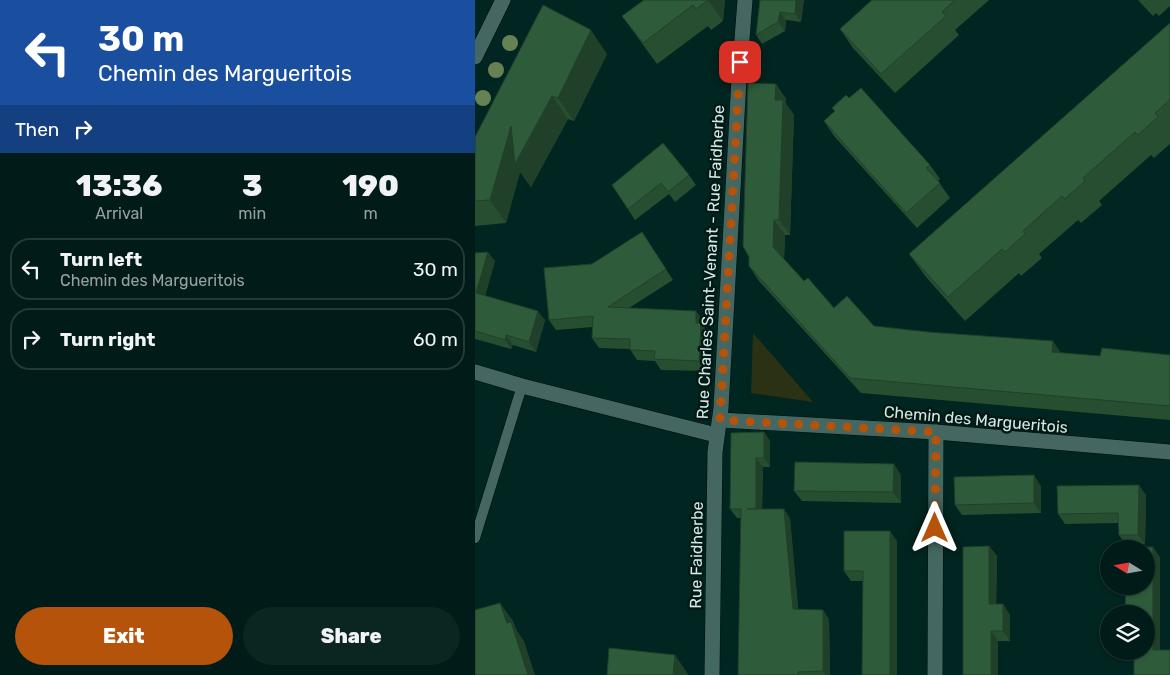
<!DOCTYPE html>
<html lang="en">
<head>
<meta charset="utf-8">
<style>
	:root { --surface:#011c18; --page:#0b2521; --text:#f1f3f6; --muted:#96a1a2; --line:#233a37; --accent:#b45309 }
	body { margin:0; font-family:Rubik,sans-serif; background:var(--page); color:var(--text); height:100vh; display:flex; flex-direction:column; font-size:19px; white-space:nowrap }
	* { box-sizing:border-box; margin:0 }
	p { font-size:16px; color:var(--muted) }
	.icon { flex:none; width:28px; height:28px; fill:none; stroke:currentColor; stroke-width:2; stroke-linecap:round; stroke-linejoin:round }
	.map { position:relative; flex:1; overflow:hidden }
	.drawer { display:flex; flex-direction:column; background:var(--surface); width:475px }
	.drawer>* { flex:none }
	.banner { background:#1a4fa0; color:#fff; overflow:hidden }
	.needle { width:32px; rotate:281deg }
	.tools { position:absolute; left:625px; top:540px; display:grid; gap:10px }
	.tools a { display:grid; place-items:center; width:55px; height:55px; border-radius:50%; background:var(--surface); box-shadow:0 1px 4px #0004,0 0 0 1px var(--line); font-size:25px }
	.pin { position:absolute; display:grid; place-items:center; width:42px; height:42px; color:#fff; margin:-21px; border-radius:10px; box-shadow:0 2px 8px #0006 }
	.me { position:absolute; width:55px; margin:-28px; rotate:0deg; stroke-linejoin:round; filter:drop-shadow(0 0 4px #0008) }
	.turn { display:flex; align-items:center; gap:18px; height:105px; padding:0 15px; font-size:22px }
	.turn .icon { width:65px; height:65px; stroke-width:2.5 }
	.turn b { display:block; font-size:35px; line-height:42px }
	.then { display:flex; align-items:center; height:48px; padding:0 15px; background:#0003; gap:10px; font-size:19px }
	.eta { display:flex; justify-content:space-evenly; align-items:center; height:85px; text-align:center }
	.eta b { font-size:30px; font-weight:800; line-height:35px }
	.primary-button { display:flex; gap:10px; margin-top:auto; padding:10px 15px }
	.primary-button a { flex:1; height:58px; border-radius:30px; background:var(--accent); color:#fff; font-size:20px; font-weight:800; line-height:58px; text-align:center }
	.primary-button a+a { background:var(--page); color:var(--text) }
	ul { padding:0; list-style:none }
	li { display:flex; align-items:center; gap:15px; height:62px; margin:0 10px 8px; padding:0 5px; border:2px solid var(--line); border-radius:20px }
	li div { flex:1 }
	li b { display:block; font-size:19px }
	li em { font-style:normal }
	main { display:flex; flex:1; min-height:0 }
	.map>svg:first-child { display:block }
	.green { fill:#2b3214 }
	.lines { fill:none; stroke-linecap:round; stroke-linejoin:round }
	.service-casing { stroke:#000d09; stroke-width:11 }
	.minor-casing { stroke:#000d09; stroke-width:16 }
	.secondary-casing { stroke:#000d09; stroke-width:16 }
	.service { stroke:#456761; stroke-width:10 }
	.minor { stroke:#456761; stroke-width:15 }
	.secondary { stroke:#456761; stroke-width:15 }
	.tree { fill:#668154 }
	.wall { fill:#284e32 }
	.shaded-wall { fill:#204029 }
	.building { fill:#2e5b3a; stroke:#204029 }
	.route { stroke:#b45309; stroke-width:9; stroke-dasharray:0 16.2 }
	.labels { text-anchor:middle; stroke-width:5; stroke-linejoin:round; paint-order:stroke }
	.street-label { font-size:16px; fill:#d6e9e5; stroke:#021a16 }
</style>
</head>
<body>
<main>
<section class="drawer">
<div class="banner">
<div class="turn"><svg class="icon" aria-label="left" viewBox="0 0 24 24"><path d="M17 20v-9H6M10 6l-5 5 5 5"/></svg><div><b>30 m</b>Chemin des Margueritois</div></div>
<div class="then">Then<svg class="icon" aria-label="right" viewBox="0 0 24 24"><path d="M7 20v-9h11M14 6l5 5-5 5"/></svg></div>
</div>
<div class="eta">
<div><b>13:36</b><p>Arrival</p></div>
<div><b>3</b><p>min</p></div>
<div><b>190</b><p>m</p></div>
</div>
<ul>
<li><svg class="icon" aria-label="left" viewBox="0 0 24 24"><path d="M17 20v-9H6M10 6l-5 5 5 5"/></svg><div><b>Turn left</b><p>Chemin des Margueritois</p></div><em>30 m</em></li>
<li><svg class="icon" aria-label="right" viewBox="0 0 24 24"><path d="M7 20v-9h11M14 6l5 5-5 5"/></svg><div><b>Turn right</b></div><em>60 m</em></li>
</ul>
<div class="primary-button"><a>Exit</a><a>Share</a></div>
</section>
<div class="map">
<svg width="695" height="675" viewBox="0 0 695 675">
	<rect width="100%" height="100%" fill="#012520"/>
	<polygon class="green" points="278,333 338,402 276,393"/>
	<g class="lines">
		<defs>
			<polyline id="service" points="0,538 47,386"/>
			<g id="minor">
				<polyline points="0,372 47,386 241,435"/>
				<polyline points="245,420 461,432 695,452"/>
				<polyline points="237,675 240,452 246,408 264,79 270,0"/>
				<polyline points="460,675 461,432"/>
			</g>
			<polyline id="secondary" points="0,57 28,0"/>
		</defs>
		<use href="#service" class="service-casing"/>
		<use href="#minor" class="minor-casing"/>
		<use href="#secondary" class="secondary-casing"/>
		<use href="#service" class="service"/>
		<use href="#minor" class="minor"/>
		<use href="#secondary" class="secondary"/>
	</g>
	<g class="tree">
		<circle cx="35" cy="43" r="8"/>
		<circle cx="21" cy="70" r="8"/>
		<circle cx="8" cy="98" r="8"/>
	</g>
	<g class="wall">
		<polygon points="169,0 250,0 248,21 236,30 233,26 182,64 147,16"/>
		<polygon points="285,0 329,0 326,22 311,20 310,31 287,44 281,35"/>
		<polygon points="397,0 514,0 480,30 484,35 420,93 378,48 365,29"/>
		<polygon points="663,0 695,0 695,6 684,16 681,13 678,16"/>
		<polygon points="695,23 695,144 679,158 676,155 624,201 627,205 606,223 603,220 564,254 567,258 546,276 544,273 490,321 451,277 434,254"/>
		<polygon points="132,54 99,121 93,119 56,187 45,172 31,223 0,226 0,137"/>
		<polygon points="301,84 311,99 311,104 319,115 315,235 310,235 309,259 329,281 359,308 399,326 586,353 625,356 695,355 695,420 386,393 284,281 274,266"/>
		<polygon points="374,98 455,165 465,179 463,181 475,198 442,228 359,136 349,121"/>
		<polygon points="214,175 221,185 200,202 194,194 160,220 137,185"/>
		<polygon points="167,232 198,280 154,308 221,311 228,321 228,325 233,333 231,371 186,370 180,361 162,360 155,349 124,348 117,338 118,327 81,330 74,320 117,264"/>
		<polygon points="0,253 20,261 10,296 70,320 61,352 38,345 36,349 0,339"/>
		<polygon points="289,432 295,441 295,467 288,467 287,509 315,518 323,609 354,619 355,675 263,675 266,518 262,518 255,509"/>
		<polygon points="426,475 426,503 327,501 319,491"/>
		<polygon points="566,486 566,513 487,515 480,505"/>
		<polygon points="671,495 670,544 651,545 644,535 644,523 590,524 583,514"/>
		<polygon points="422,541 422,675 387,675 388,581 376,581 369,571"/>
		<polygon points="514,546 522,556 521,604 528,604 535,615 535,641 523,641 523,675 488,675"/>
	</g>
	<g class="shaded-wall">
		<polygon points="233,0 250,0 248,21"/>
		<polygon points="321,0 329,0 326,22 320,14"/>
		<polygon points="305,12 311,20 310,31 303,22"/>
		<polygon points="116,30 132,54 99,121 83,98"/>
		<polygon points="301,84 311,99 311,104 319,115 315,235 304,220 300,100"/>
		<polygon points="77,96 93,119 56,187 45,172 31,223 15,200 36,126"/>
		<polygon points="299,220 310,235 309,262 298,247"/>
		<polygon points="13,252 20,261 8,303 1,293"/>
		<polygon points="63,311 70,320 61,352 54,342"/>
		<polygon points="221,311 228,321 228,325 233,333 231,371 224,361 221,323"/>
		<polygon points="31,335 38,345 36,349 30,340"/>
		<polygon points="578,341 588,356 577,352"/>
		<polygon points="289,432 295,441 295,467 289,458"/>
		<polygon points="281,458 288,467 287,518 281,508"/>
		<polygon points="419,464 426,475 426,503 418,492"/>
		<polygon points="559,475 566,486 566,513 559,503"/>
		<polygon points="664,485 671,495 670,544 663,535"/>
		<polygon points="309,509 315,518 324,618 318,609"/>
		<polygon points="415,531 422,541 422,675 415,675"/>
		<polygon points="514,546 522,556 521,615 514,604"/>
		<polygon points="678,547 685,557 685,660 678,650"/>
		<polygon points="25,603 38,621 42,631 49,641 60,675 53,675"/>
		<polygon points="528,604 535,615 535,641 528,631"/>
		<polygon points="348,610 354,619 355,675 351,675 348,671"/>
		<polygon points="516,631 523,641 523,675 516,675"/>
		<polygon points="200,655 213,674 213,675 198,675"/>
	</g>
	<g class="building">
		<polygon points="169,0 233,0 221,9 218,5 168,43 147,16"/>
		<polygon points="285,0 321,0 320,14 305,12 303,22 281,35"/>
		<polygon points="397,0 480,0 467,12 471,16 406,74 365,29"/>
		<polygon points="68,5 116,30 83,98 77,96 40,164 36,126 15,200 0,201 0,137"/>
		<polygon points="695,23 695,100 680,113 683,117 663,135 660,132 608,178 610,181 590,199 587,196 548,231 550,234 530,252 527,249 473,297 434,254"/>
		<polygon points="273,83 301,84 300,100 308,100 304,220 299,220 298,247 329,281 333,278 359,308 372,296 399,326 453,332 578,341 577,352 625,356 627,348 695,355 695,406 375,378 274,266 274,257 268,246"/>
		<polygon points="386,88 455,165 451,168 465,183 431,213 349,121 360,111 357,108 371,95 374,98"/>
		<polygon points="188,143 214,175 193,192 186,183 153,209 137,185"/>
		<polygon points="167,232 191,269 133,307 221,311 221,323 226,323 224,361 179,359 180,351 155,350 155,339 117,338 118,316 74,320 69,268 117,264"/>
		<polygon points="13,252 1,293 63,311 54,342 31,335 30,340 0,331 0,253"/>
		<polygon points="289,432 289,458 281,458 281,508 272,509 309,509 318,609 348,610 348,671 323,672 323,675 263,675 266,509 255,509 256,433"/>
		<polygon points="320,462 419,464 418,492 319,491"/>
		<polygon points="559,475 559,503 480,505 479,477"/>
		<polygon points="664,485 663,535 644,535 643,513 583,514 582,486"/>
		<polygon points="369,531 415,531 415,675 387,675 388,571 369,571"/>
		<polygon points="514,546 514,604 528,604 528,631 516,631 516,675 488,675 488,547"/>
		<polygon points="651,547 678,547 678,650 695,650 695,675 659,675 659,651 671,651 671,614 650,614 651,586 671,586 671,549 651,549"/>
		<polygon points="25,603 32,623 36,622 53,675 0,675 0,610"/>
		<polygon points="134,648 200,655 198,675 132,675"/>
	</g>
	<g class="lines">
		<polyline class="route" points="265,62 245,420 461,432 460,528"/>
	</g>
	<g class="labels">
		<g class="street-label">
			<text transform="translate(235 262) rotate(-87)" y="6">Rue Charles Saint-Venant - Rue Faidherbe</text>
			<text transform="translate(501 419) rotate(5)" y="6">Chemin des Margueritois</text>
			<text transform="translate(221 555) rotate(-89)" y="6">Rue Faidherbe</text>
		</g>
	</g>
</svg>
<div class="tools">
<a><svg class="needle" viewBox="-14 -14 28 28"><path d="M0-13l5 13h-10z" fill="#e53935"/><path d="M0 13l5-13h-10z" fill="#96a1a2"/></svg></a>
<a><svg class="icon" aria-label="layers" viewBox="0 0 24 24"><path d="M12 4l9 5-9 5-9-5zM3 14l9 5 9-5"/></svg></a>
</div>
<div class="pin" style="left:265px;top:62px;background:#d93025"><svg class="icon" aria-label="arrive" viewBox="0 0 24 24"><path d="M6 21V4h12l-3 4 3 4H6"/></svg></div>
<svg class="me" style="left:460px;top:528px" viewBox="-20 -20 40 40"><path d="M0-17L14 15 0 8-14 15z" fill="#b45309" stroke="#fff" stroke-width="4"/></svg>
</div>
</main>
</body>
</html>
